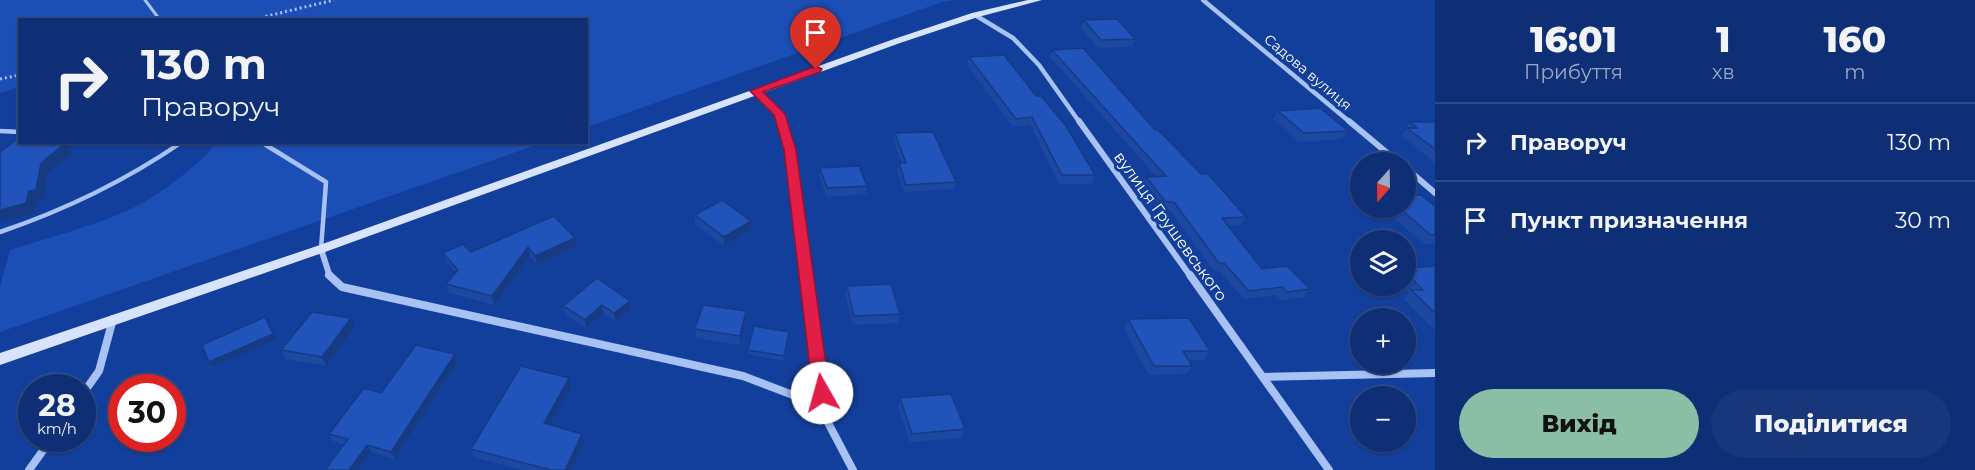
<!DOCTYPE html>
<html lang="uk">
<head>
<meta charset="utf-8">
<style>
	:root { --surface:#0e2f75; --page:#17377a; --text:#f1f3f6; --muted:#9ba9c5; --line:#2e4a87; --accent:#8abfa5 }
	body { margin:0; font-family:Montserrat,sans-serif; background:var(--page); color:var(--text); height:100vh; display:flex; flex-direction:column; font-size:22px; white-space:nowrap }
	* { box-sizing:border-box; margin:0 }
	p { font-size:20px; color:var(--muted) }
	.icon { flex:none; width:33px; height:33px; fill:none; stroke:currentColor; stroke-width:2; stroke-linecap:round; stroke-linejoin:round }
	.map { position:relative; flex:1; overflow:hidden }
	.panel { display:flex; flex-direction:column; background:var(--surface); width:540px }
	.panel>* { flex:none }
	.banner { position:absolute; left:18px; top:18px; width:570px; height:126px; border-radius:0px; box-shadow:0 2px 4px #0004,0 0 0 2px var(--line); background:#0e2f75; color:var(--text); overflow:hidden }
	.needle { width:39px; rotate:200deg }
	.fabs { position:absolute; left:1350px; top:152px; display:grid; gap:12px }
	.fabs a { display:grid; place-items:center; width:66px; height:66px; border-radius:50%; background:var(--surface); box-shadow:0 2px 4px #0004,0 0 0 2px var(--line); font-size:30px }
	.speed { position:absolute; left:18px; top:374px; display:flex; gap:12px; font-size:30px; font-weight:700; text-align:center }
	.speed>* { display:grid; place-content:center; width:78px; height:78px; border-radius:50%; background:var(--surface); box-shadow:0 2px 4px #0004,0 0 0 2px var(--line); line-height:1 }
	.speed small { font-size:15px; font-weight:400 }
	.speed .limit { border:9px solid #d22; background:#fff; color:#111 }
	.pin { position:absolute; display:grid; place-items:center; width:51px; height:51px; color:#fff; margin:-62px -26px; border-radius:50% 50% 50% 0; rotate:-45deg; box-shadow:0 0 6px #0007 }
	.pin .icon { rotate:45deg }
	.me { position:absolute; width:66px; margin:-33px; rotate:353deg; stroke-linejoin:round; filter:drop-shadow(0 0 4px #0008) }
	.turn { display:flex; align-items:center; gap:21px; height:126px; padding:0 24px; font-size:27px }
	.turn .icon { width:78px; height:78px; stroke-width:2.5 }
	.turn b { display:block; font-size:42px; line-height:51px }
	.eta { display:flex; justify-content:space-evenly; align-items:center; height:102px; text-align:center }
	.eta b { font-size:36px; font-weight:800; line-height:42px }
	.primary-button { display:flex; gap:12px; margin-top:auto; padding:12px 24px }
	.primary-button a { flex:1; height:69px; border-radius:36px; background:var(--accent); color:#111; font-size:24px; font-weight:800; line-height:69px; text-align:center }
	.primary-button a+a { background:var(--page); color:var(--text) }
	ul { padding:0; list-style:none }
	li { display:flex; align-items:center; gap:18px; height:78px; padding:0 24px; border-top:2px solid var(--line) }
	li div { flex:1 }
	li b { display:block; font-size:22px }
	li em { font-style:normal }
	main { display:flex; flex:1; min-height:0 }
	.map>svg:first-child { display:block }
	.green { fill:#1b4fb6 }
	.lines { fill:none; stroke-linecap:round; stroke-linejoin:round }
	.path { stroke:#a9c2f4; stroke-width:3; stroke-dasharray:2 3; stroke-linecap:butt }
	.lane-far1 { stroke:#a9c2f4; stroke-width:3 }
	.lane { stroke:#a9c2f4; stroke-width:4.5 }
	.street-far2 { stroke:#a9c2f4; stroke-width:4.5 }
	.street-far1 { stroke:#a9c2f4; stroke-width:6 }
	.street { stroke:#a9c2f4; stroke-width:8 }
	.secondary { fill:#d8e4fd; fill-rule:evenodd }
	.wall { fill:#1c48a1 }
	.shaded-wall { fill:#173b83 }
	.building { fill:#2154bb; stroke:#173b83; stroke-width:1.5 }
	.route { fill:#e11d48; stroke:#92132f; stroke-width:1.5 }
	.labels { text-anchor:middle; stroke-width:6; stroke-linejoin:round; paint-order:stroke }
	.far-street-label { font-size:14px; fill:#fff; stroke:#133f9c }
	.street-label { font-size:16px; fill:#fff; stroke:#133f9c }
</style>
</head>
<body>
<main>
<div class="map">
<svg width="1435" height="470" viewBox="0 0 1435 470">
	<rect width="100%" height="100%" fill="#133f9c"/>
	<g class="green">
		<polygon points="0,0 955,0 942,2 587,127 586,20 20,20 19,87 0,93"/>
		<path d="M 216,143 L 542,143 L 0,332 L 0,287 L 10,250 C 47,238 94,226 129,210 C 152,200 202,164 216,143 Z"/>
	</g>
	<g class="lines">
		<g class="path">
			<polyline points="251,20 334,0"/>
			<polyline points="0,79 20,75"/>
		</g>
		<polyline class="lane-far1" points="145,0 160,20"/>
		<g class="lane">
			<polyline points="0,131 20,132"/>
			<polyline points="261,142 326,182 321,249"/>
			<path d="M 0,232 C 65,210 125,181 182,142"/>
		</g>
		<g class="street-far2">
			<polyline points="1203,0 1351,123"/>
			<polyline points="975,15 1013,38 1039,65 1080,123"/>
			<polyline points="756,91 779,114 782,123"/>
		</g>
		<g class="street-far1">
			<polyline points="781,121 790,150 806,277"/>
			<polyline points="1079,121 1191,277"/>
			<polyline points="1349,121 1398,162"/>
			<polyline points="1406,168 1435,193"/>
			<polyline points="321,249 330,277"/>
		</g>
		<g class="street">
			<polyline points="329,275 342,287 743,376 806,400 824,415 853,470"/>
			<polyline points="806,275 824,414"/>
			<polyline points="1190,275 1329,470"/>
			<polyline points="1263,377 1435,373"/>
			<polyline points="82,395 99,371 113,319"/>
			<polyline points="29,470 52,438"/>
		</g>
		<polygon class="secondary" points="1028,0 1042,0 978,17 900,43 325,252 0,365 0,353 317,246 894,39 972,13"/>
	</g>
	<g class="wall">
		<polygon points="1084,20 1135,39 1132,47 1098,48 1081,28"/>
		<polygon points="1052,50 1155,130 1246,217 1241,225 1228,226 1262,269 1310,289 1304,297 1281,300 1276,295 1244,299 1219,271 1214,271 1170,210 1162,210 1142,185 1146,177 1156,176 1050,57"/>
		<polygon points="969,57 1095,175 1092,184 1059,184 1030,125 1013,127 967,65"/>
		<polygon points="1278,111 1348,131 1342,139 1299,142 1273,119"/>
		<polygon points="1410,122 1435,122 1435,163 1402,136"/>
		<polygon points="895,133 956,182 954,189 904,192 897,170 899,163 902,163 893,140"/>
		<polygon points="820,168 867,186 866,194 826,197 820,177"/>
		<polygon points="1435,206 1435,243 1424,244 1381,207"/>
		<polygon points="695,215 751,229 724,246 695,224"/>
		<polygon points="575,238 576,247 537,265 530,256 494,305 449,293 446,284 456,272 446,262 443,253 471,252"/>
		<polygon points="1435,266 1435,330 1404,299 1409,293 1401,285 1406,285 1406,268"/>
		<polygon points="847,286 900,314 898,323 853,325 845,295"/>
		<polygon points="630,301 631,309 615,321 603,313 586,328 565,314 563,306"/>
		<polygon points="1128,319 1210,351 1204,360 1189,360 1192,366 1186,374 1149,375 1123,328"/>
		<polygon points="746,320 740,345 696,338 695,329"/>
		<polygon points="355,327 326,366 286,359 281,350"/>
		<polygon points="789,337 784,361 748,354 748,350"/>
		<polygon points="458,361 395,459 333,441 329,434 381,393"/>
		<polygon points="571,387 550,425 584,442 571,470 521,470 474,457 471,449"/>
		<polygon points="900,398 965,429 962,438 910,442 898,407"/>
	</g>
	<g class="shaded-wall">
		<polygon points="66,143 73,153 48,173 44,200 37,202 34,214 0,222 0,210 29,191 41,163"/>
		<polygon points="751,221 751,229 724,246 724,237"/>
		<polygon points="575,238 576,247 537,265 535,256"/>
		<polygon points="528,247 530,256 494,305 492,296"/>
		<polygon points="630,301 631,309 615,321 614,313"/>
		<polygon points="602,305 603,313 586,328 585,320"/>
		<polygon points="746,311 746,320 740,345 740,336"/>
		<polygon points="351,318 355,327 326,366 322,357"/>
		<polygon points="268,322 276,339 212,367 209,362"/>
		<polygon points="455,354 458,361 395,459 391,452"/>
		<polygon points="569,378 571,387 546,432 544,423"/>
		<polygon points="582,434 584,442 571,470 565,470"/>
		<polygon points="367,445 371,452 358,470 349,470"/>
	</g>
	<g class="building">
		<polygon points="1117,19 1135,39 1101,40 1084,20"/>
		<polygon points="1083,48 1155,130 1158,130 1201,174 1208,174 1246,217 1222,218 1262,269 1287,266 1310,289 1287,292 1282,287 1249,291 1224,263 1219,263 1174,202 1166,202 1146,177 1166,176 1052,50"/>
		<polygon points="1004,55 1036,96 1041,96 1066,126 1095,175 1062,175 1032,117 1016,119 969,57"/>
		<polygon points="1320,108 1348,131 1304,133 1278,111"/>
		<polygon points="1410,122 1435,122 1435,149 1407,128 1417,128"/>
		<polygon points="933,132 956,182 906,185 899,163 906,163 895,133"/>
		<polygon points="16,140 20,140 20,142 66,143 41,163 36,190 29,191 26,203 0,210 0,152"/>
		<polygon points="859,166 867,186 827,188 820,168"/>
		<polygon points="1421,195 1435,206 1435,235 1431,235 1398,207 1406,207 1406,196"/>
		<polygon points="722,200 751,221 724,237 695,215"/>
		<polygon points="554,216 575,238 535,256 528,247 492,296 446,284 458,270 443,253 463,244 471,252"/>
		<polygon points="1435,266 1435,313 1411,290 1423,290 1406,273 1406,268"/>
		<polygon points="597,278 630,301 614,313 602,305 585,320 563,306"/>
		<polygon points="891,284 900,314 854,316 847,286"/>
		<polygon points="703,305 746,311 740,336 695,329"/>
		<polygon points="312,312 351,318 322,357 281,350"/>
		<polygon points="265,317 273,334 209,362 202,345"/>
		<polygon points="1189,318 1210,351 1183,351 1192,366 1154,366 1128,319"/>
		<polygon points="754,326 789,332 784,356 748,350"/>
		<polygon points="416,345 455,354 391,452 367,445 349,470 325,470 348,439 329,434 364,388 381,393"/>
		<polygon points="521,366 569,378 544,423 582,434 565,470 551,470 471,449"/>
		<polygon points="951,394 965,429 912,434 900,398"/>
	</g>
	<polygon class="route" points="816,66 822,69 820,72 763,92 785,114 796,150 830,393 827,398 822,400 816,398 813,393 784,150 774,115 750,91"/>
	<g class="labels">
		<g class="far-street-label">
			<text transform="translate(1308 72) rotate(40)" y="5">Садова вулиця</text>
		</g>
		<g class="street-label">
			<text transform="translate(1171 226) rotate(54)" y="6">вулиця Грушевського</text>
		</g>
	</g>
</svg>
<div class="fabs">
<a><svg class="needle" viewBox="-14 -14 28 28"><path d="M0-13l5 13h-10z" fill="#e53935"/><path d="M0 13l5-13h-10z" fill="#9ba9c5"/></svg></a>
<a><svg class="icon" aria-label="layers" viewBox="0 0 24 24"><path d="M12 4l9 5-9 5-9-5zM3 14l9 5 9-5"/></svg></a>
<a>+</a>
<a>−</a>
</div>
<div class="speed"><div>28<small>km/h</small></div><div class="limit">30</div></div>
<div class="pin" style="left:816px;top:69px;background:#d93025"><svg class="icon" aria-label="arrive" viewBox="0 0 24 24"><path d="M6 21V4h12l-3 4 3 4H6"/></svg></div>
<svg class="me" style="left:822px;top:393px" viewBox="-20 -20 40 40"><circle r="19" fill="#fff"/><path d="M0-13L10 11 0 6-10 11z" fill="#e11d48"/></svg>
<div class="banner">
<div class="turn"><svg class="icon" aria-label="right" viewBox="0 0 24 24"><path d="M7 20v-9h11M14 6l5 5-5 5"/></svg><div><b>130 m</b>Праворуч</div></div>
</div>
</div>
<section class="panel">
<div class="eta">
<div><b>16:01</b><p>Прибуття</p></div>
<div><b>1</b><p>хв</p></div>
<div><b>160</b><p>m</p></div>
</div>
<ul>
<li><svg class="icon" aria-label="right" viewBox="0 0 24 24"><path d="M7 20v-9h11M14 6l5 5-5 5"/></svg><div><b>Праворуч</b></div><em>130 m</em></li>
<li><svg class="icon" aria-label="arrive" viewBox="0 0 24 24"><path d="M6 21V4h12l-3 4 3 4H6"/></svg><div><b>Пункт призначення</b></div><em>30 m</em></li>
</ul>
<div class="primary-button"><a>Вихід</a><a>Поділитися</a></div>
</section>
</main>
</body>
</html>
